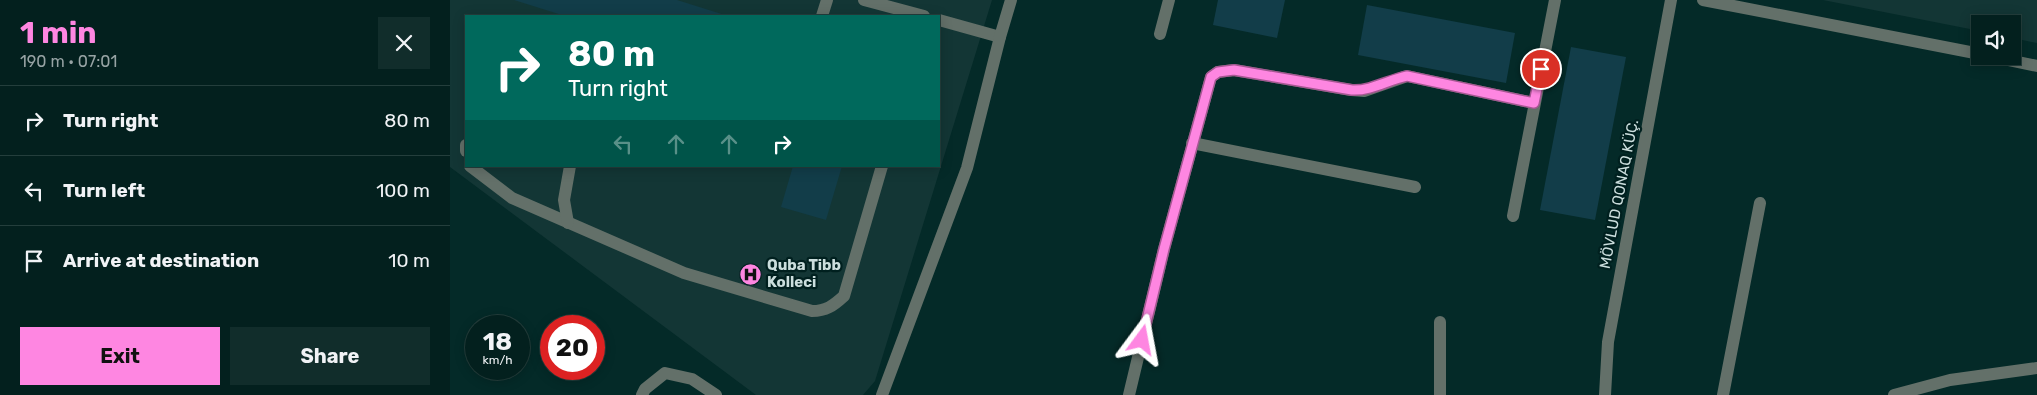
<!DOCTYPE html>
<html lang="en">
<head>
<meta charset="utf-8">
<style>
	:root { --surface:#03201e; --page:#112d2b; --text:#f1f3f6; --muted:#97a3a4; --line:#243e3c; --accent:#fe86e1 }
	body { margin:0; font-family:Rubik,sans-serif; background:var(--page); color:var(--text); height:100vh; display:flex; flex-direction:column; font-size:19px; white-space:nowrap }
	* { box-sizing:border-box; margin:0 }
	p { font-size:16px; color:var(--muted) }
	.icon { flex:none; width:28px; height:28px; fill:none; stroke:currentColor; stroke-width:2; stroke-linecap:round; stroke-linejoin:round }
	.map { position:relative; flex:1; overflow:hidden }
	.drawer { display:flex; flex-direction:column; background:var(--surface); width:450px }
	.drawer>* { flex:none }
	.hud { position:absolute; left:15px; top:15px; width:475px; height:152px; border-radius:0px; box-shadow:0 2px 12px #0003,0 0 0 1px var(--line); background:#00695c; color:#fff; overflow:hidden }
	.controls { position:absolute; left:1521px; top:15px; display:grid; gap:10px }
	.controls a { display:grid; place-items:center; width:50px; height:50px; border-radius:0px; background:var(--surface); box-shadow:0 2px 12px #0003,0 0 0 1px var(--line); font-size:25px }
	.speed { position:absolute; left:15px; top:315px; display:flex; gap:10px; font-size:25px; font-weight:700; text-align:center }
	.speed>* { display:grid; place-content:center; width:65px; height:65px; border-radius:50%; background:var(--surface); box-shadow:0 2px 12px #0003,0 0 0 1px var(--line); line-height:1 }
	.speed small { font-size:12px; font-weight:400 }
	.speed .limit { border:8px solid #d22; background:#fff; color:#111 }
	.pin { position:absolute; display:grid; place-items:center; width:42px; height:42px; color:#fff; margin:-21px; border:2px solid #fff; border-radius:50%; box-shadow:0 1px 5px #0007 }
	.me { position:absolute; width:55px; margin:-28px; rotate:13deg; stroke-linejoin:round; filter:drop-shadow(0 0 4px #0008) }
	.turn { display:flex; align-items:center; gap:18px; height:105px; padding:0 20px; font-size:22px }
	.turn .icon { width:65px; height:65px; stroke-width:2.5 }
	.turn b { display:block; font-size:35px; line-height:42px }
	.lanes { display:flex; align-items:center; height:48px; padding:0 20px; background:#0003; justify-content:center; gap:25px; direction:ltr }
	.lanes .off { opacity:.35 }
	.round { display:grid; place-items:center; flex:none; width:52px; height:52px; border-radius:0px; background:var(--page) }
	.summary { display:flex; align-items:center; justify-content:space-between; height:85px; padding:0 20px }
	h1 { font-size:30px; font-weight:700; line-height:38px; color:var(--accent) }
	.primary-button { display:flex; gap:10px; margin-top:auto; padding:10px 20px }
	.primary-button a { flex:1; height:58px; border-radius:0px; background:var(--accent); color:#111; font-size:20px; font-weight:700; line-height:58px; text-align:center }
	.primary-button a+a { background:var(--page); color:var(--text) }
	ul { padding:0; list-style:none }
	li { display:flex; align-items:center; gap:15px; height:70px; padding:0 20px; border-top:1px solid var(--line) }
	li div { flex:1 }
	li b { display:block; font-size:19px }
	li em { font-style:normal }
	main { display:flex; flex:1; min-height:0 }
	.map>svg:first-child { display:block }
	.built { fill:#133635; fill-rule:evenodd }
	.building { fill:#123d49 }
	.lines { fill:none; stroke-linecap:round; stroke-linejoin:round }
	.minor { stroke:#637069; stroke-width:12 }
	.route-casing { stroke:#a55792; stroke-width:12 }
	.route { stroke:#fe86e1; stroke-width:9 }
	.labels { text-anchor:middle; stroke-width:4.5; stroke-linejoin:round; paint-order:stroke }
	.street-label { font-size:15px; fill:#cbdedd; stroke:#00201f }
	.poi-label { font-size:15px; font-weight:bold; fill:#cbdedd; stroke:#00201f; text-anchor:start }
</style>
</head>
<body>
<main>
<section class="drawer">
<div class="summary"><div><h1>1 min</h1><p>190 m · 07:01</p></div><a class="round"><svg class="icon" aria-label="close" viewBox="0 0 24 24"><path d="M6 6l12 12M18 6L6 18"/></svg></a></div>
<ul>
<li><svg class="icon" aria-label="right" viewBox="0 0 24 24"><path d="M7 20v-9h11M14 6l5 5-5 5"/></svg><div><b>Turn right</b></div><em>80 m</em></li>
<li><svg class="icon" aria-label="left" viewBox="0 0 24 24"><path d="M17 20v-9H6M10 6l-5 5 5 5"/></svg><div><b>Turn left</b></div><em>100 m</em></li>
<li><svg class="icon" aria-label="arrive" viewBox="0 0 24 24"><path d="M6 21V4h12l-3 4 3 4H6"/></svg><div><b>Arrive at destination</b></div><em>10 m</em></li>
</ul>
<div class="primary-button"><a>Exit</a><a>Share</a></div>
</section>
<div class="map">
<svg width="1587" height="395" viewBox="0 0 1587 395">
	<rect width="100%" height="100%" fill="#042a28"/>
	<g class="built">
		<path d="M 0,0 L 542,0 L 425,381 L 413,395 L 306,395 L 0,167 ZM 16,16 L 489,16 L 489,166 L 16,166 Z"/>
		<polygon points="1373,0 1587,0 1587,43 1563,38 1562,24 1530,24 1530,31"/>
	</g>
	<g class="building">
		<polygon points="64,0 227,0 278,16 115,16"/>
		<polygon points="768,0 835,0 827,38 763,25"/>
		<polygon points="917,5 1065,33 1056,83 908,55"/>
		<polygon points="1121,47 1176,57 1145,220 1090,210"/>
		<polygon points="343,166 392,166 376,220 331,207"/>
	</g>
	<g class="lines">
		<g class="minor">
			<polyline points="414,0 474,16"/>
			<polyline points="1253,0 1530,54"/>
			<polyline points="372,16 377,0"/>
			<polyline points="489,20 550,37"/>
			<polyline points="710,34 719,0"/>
			<polyline points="1539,56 1587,66"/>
			<polyline points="742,143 965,187"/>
			<polyline points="16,145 16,151"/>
			<path d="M 20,166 L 62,198 L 234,273 L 362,311 C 376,311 383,306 394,296 L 432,166"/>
			<polyline points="1063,216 1105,0"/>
			<polyline points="118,223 114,200 120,166"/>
			<polyline points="990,322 990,395"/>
			<polyline points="192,395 195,389 215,373 242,379 266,395"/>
			<polyline points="432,395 517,168 550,37 561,0"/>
			<polyline points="679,395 714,249 761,77 768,72 784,70 901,90 914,91 957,76 1084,103"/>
			<polyline points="1155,395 1158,342 1221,0"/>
			<polyline points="1273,395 1310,203"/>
			<polyline points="1444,395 1500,380 1587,368"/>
		</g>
	</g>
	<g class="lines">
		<defs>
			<path id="route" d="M 692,340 L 714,249 L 761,77 L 768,72 L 784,70 L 902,90 C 921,91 938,80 957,76 L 1084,103 L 1091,69"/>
		</defs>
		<use href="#route" class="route-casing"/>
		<use href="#route" class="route"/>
	</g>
	<defs>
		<symbol id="hospital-disc" viewBox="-11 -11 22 22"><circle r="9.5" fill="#fe86e1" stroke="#00201f"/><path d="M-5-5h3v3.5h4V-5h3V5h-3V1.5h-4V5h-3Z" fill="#111"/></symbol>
	</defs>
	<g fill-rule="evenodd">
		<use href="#hospital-disc" x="288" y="262" width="25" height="25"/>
	</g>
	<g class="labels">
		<g class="street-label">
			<text transform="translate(1169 194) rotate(-79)" y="5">MÖVLUD QONAQ KÜÇ.</text>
		</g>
		<g class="poi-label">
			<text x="317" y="270">Quba Tibb<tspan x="317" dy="17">Kolleci</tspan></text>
		</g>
	</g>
</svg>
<div class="controls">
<a><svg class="icon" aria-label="sound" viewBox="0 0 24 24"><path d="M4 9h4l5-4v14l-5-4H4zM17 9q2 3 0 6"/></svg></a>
</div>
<div class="speed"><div>18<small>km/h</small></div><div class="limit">20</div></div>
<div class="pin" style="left:1091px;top:69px;background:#d93025"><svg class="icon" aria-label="arrive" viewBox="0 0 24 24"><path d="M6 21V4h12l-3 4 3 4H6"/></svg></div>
<svg class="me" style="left:692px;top:340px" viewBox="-20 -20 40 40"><path d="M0-17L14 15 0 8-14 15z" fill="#fe86e1" stroke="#fff" stroke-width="4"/></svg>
<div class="hud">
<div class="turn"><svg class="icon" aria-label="right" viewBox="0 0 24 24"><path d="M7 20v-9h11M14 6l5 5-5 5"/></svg><div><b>80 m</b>Turn right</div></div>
<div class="lanes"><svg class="icon off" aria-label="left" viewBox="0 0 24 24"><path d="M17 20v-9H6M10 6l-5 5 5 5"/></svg><svg class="icon off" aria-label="ahead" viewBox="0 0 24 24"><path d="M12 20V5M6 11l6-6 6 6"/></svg><svg class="icon off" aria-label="ahead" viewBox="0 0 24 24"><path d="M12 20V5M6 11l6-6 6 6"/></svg><svg class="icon" aria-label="right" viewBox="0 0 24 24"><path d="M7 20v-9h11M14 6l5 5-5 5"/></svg></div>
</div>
</div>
</main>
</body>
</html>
